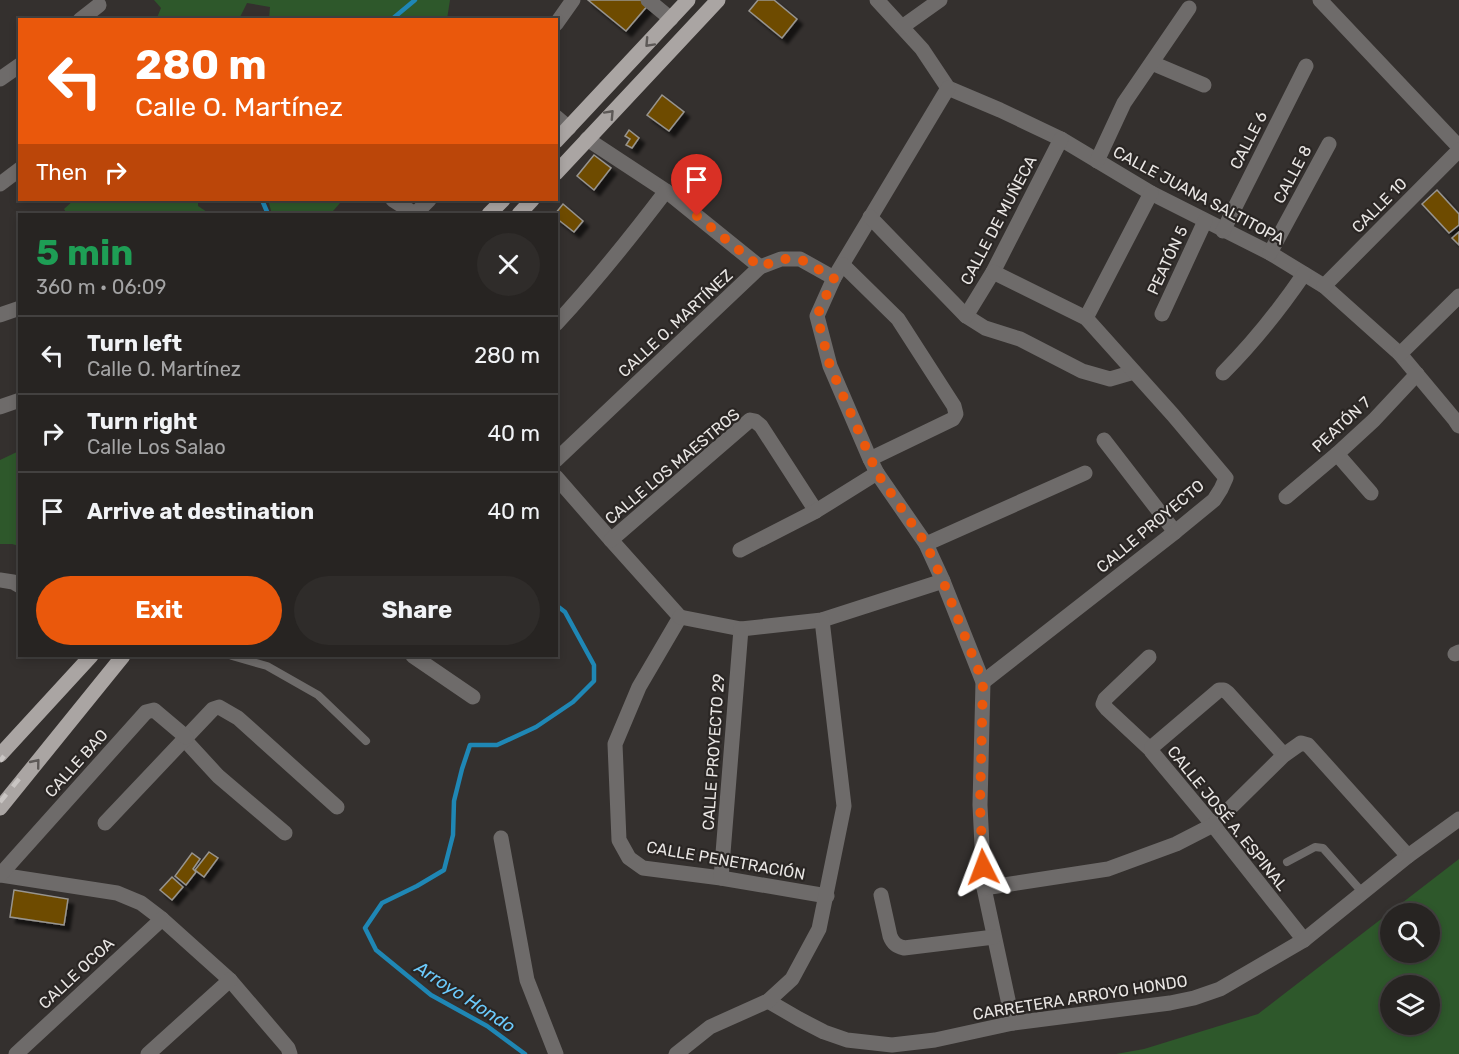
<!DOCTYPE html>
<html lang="en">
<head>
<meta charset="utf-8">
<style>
	:root { --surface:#272422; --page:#2f2c2a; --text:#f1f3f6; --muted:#a4a4a5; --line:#434140; --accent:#ea580c }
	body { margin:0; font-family:Rubik,sans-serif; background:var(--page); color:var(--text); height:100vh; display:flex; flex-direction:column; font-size:22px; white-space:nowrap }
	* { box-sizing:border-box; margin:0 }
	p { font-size:20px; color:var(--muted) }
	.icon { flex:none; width:33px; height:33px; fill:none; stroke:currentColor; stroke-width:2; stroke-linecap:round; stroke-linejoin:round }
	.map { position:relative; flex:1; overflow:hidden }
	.panel { position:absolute; left:18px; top:213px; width:540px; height:444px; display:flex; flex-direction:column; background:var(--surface); border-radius:0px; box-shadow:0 3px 9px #0003,0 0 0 2px var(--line) }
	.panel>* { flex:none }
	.guide { position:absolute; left:18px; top:18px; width:540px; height:183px; border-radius:0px; box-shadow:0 3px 9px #0003,0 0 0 2px var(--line); background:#ea580c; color:#fff; overflow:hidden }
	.tools { position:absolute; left:1380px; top:903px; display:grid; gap:12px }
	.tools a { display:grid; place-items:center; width:60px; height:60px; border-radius:50%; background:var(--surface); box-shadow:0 3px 9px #0003,0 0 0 2px var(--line); font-size:30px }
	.pin { position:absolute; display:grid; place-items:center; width:51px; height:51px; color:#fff; margin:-62px -26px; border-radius:50% 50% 50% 0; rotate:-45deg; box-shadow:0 0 6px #0007 }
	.pin .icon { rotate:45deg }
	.me { position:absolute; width:66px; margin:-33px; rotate:357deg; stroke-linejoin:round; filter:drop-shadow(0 0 4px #0008) }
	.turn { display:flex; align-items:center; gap:21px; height:126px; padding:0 18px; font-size:27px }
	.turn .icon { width:78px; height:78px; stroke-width:2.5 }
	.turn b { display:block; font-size:42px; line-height:51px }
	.then { display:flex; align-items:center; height:57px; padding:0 18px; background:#0003; gap:12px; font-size:22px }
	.round { display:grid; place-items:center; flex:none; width:63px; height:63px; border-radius:32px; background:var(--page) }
	.headline { display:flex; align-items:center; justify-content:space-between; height:102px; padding:0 18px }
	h1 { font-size:36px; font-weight:700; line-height:45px; color:#1e9e55 }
	.cta { display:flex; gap:12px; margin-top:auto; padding:12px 18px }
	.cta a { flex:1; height:69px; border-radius:36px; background:var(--accent); color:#fff; font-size:24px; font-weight:700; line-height:69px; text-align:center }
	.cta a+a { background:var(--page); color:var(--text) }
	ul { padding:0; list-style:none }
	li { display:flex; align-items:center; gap:18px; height:78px; padding:0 18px; border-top:2px solid var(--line) }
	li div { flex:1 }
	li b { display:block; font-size:22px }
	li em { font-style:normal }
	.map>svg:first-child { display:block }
	.green { fill:#2e582b; fill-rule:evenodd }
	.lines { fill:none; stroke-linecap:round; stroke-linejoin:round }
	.stream { stroke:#1f87b5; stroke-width:4.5 }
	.building { fill:#6e4c03; stroke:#989590; stroke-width:1.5; filter:url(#shadow) }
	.service { stroke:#6e6b6a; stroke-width:8 }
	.minor { stroke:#6e6b6a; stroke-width:15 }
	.primary { stroke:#aaa5a3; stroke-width:15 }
	.rail { stroke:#c9c5c3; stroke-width:4.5; stroke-dasharray:10 10; stroke-linecap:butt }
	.oneway { stroke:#5d5957 }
	.route { stroke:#ea580c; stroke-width:10; stroke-dasharray:0 18 }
	.labels { text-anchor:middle; stroke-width:4.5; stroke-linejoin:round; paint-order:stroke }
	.street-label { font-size:16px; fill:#e9e6e4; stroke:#2a2624 }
	.water-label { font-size:18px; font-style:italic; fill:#6ccbfd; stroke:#2a2624 }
</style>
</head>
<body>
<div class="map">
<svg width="1459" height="1054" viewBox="0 0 1459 1054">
	<defs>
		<filter id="shadow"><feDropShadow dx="5.5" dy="5.5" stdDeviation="1.5" flood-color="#0009"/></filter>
	</defs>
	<rect width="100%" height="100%" fill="#34302e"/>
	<g class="green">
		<polygon points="154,0 450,0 447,19 269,19 270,7 247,3 239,19 156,20 161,8"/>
		<polygon points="74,200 198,200 198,206 210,214 67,214 64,209"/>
		<polygon points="268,200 340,200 340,203 333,211 322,213 320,214 272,214"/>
		<polygon points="19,451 19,546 12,544 0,544 0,460"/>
		<path d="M 1459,859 L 1459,1054 L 1116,1054 L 1144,1049 L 1258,1014 ZM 1390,914 L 1430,914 L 1430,952 L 1390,952 ZM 1390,986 L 1430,986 L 1430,1024 L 1390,1024 Z"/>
	</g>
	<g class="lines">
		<g class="stream">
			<polyline points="391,20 415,0"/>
			<polyline points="262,200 268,214"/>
			<polyline points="525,1054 487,1026 431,995 376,950 365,928 382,903 417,886 444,870 453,835 454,801 462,769 470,745 497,745 536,727 573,702 594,681 594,665 565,612 556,605"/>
		</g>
	</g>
	<g class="building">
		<polygon points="588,0 644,0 649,4 626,31"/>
		<polygon points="758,0 774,0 797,19 782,38 749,11"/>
		<polygon points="662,95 684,112 669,131 647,115"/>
		<polygon points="629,130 639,138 632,148 626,145 630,139 625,136"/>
		<polygon points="594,155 611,168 594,190 577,176"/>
		<polygon points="1437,190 1459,214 1459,225 1449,233 1422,204"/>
		<polygon points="563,204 583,221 574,232 556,218 556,214 555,214"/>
		<polygon points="1459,232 1459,245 1452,238"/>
		<polygon points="209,852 218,858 204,877 195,870"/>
		<polygon points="192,853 200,859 193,869 196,872 186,885 175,876"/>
		<polygon points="172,877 183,887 172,900 160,890"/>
		<polygon points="14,890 68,899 64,925 10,917"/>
	</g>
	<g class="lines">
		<g class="service">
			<polyline points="232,656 267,666 318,695 366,741"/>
			<polyline points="1287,862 1315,847 1323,848 1363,893"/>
		</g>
		<g class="minor">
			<polyline points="648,0 671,19"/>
			<polyline points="877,0 922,49 948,88 1000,110 1061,139 1151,193 1270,253 1324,286 1400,354 1455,420 1459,426"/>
			<polyline points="1320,0 1459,147"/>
			<polyline points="80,20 99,5"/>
			<polyline points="556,24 573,0"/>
			<polyline points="902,27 940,0"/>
			<polyline points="1152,63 1204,85"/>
			<polyline points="0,79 20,65"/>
			<polyline points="948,88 834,278 817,316 830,366 870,459 877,473 926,544 943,581 983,682 980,805 984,888 1013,1023"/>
			<polyline points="556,117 569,128"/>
			<polyline points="587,139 666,191 760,267"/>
			<polyline points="1097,161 1124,103 1189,8"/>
			<polyline points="0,184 20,169"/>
			<polyline points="393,200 415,214"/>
			<polyline points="415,214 429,200"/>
			<polyline points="870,217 966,316 985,328 1020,339 1082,371 1110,379 1134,372"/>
			<polyline points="1223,231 1306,66"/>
			<polyline points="1270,253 1329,144"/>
			<polyline points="843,265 898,319 954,406 956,414 953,419 870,459"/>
			<polyline points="1324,286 1459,150"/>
			<polyline points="1162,314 1205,221"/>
			<polyline points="0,315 20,308"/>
			<polyline points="966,316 993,272 1061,139"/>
			<polyline points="1086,318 1151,193"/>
			<path d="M 556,324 C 595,282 631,237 666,191"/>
			<polyline points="1400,354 1459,296"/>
			<path d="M 1223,373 C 1253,343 1280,309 1304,274"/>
			<polyline points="0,407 20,400"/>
			<polyline points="1104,440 1175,532"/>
			<polyline points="1337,454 1371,493"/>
			<polyline points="556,460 760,267 781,259 800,259 834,278"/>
			<polyline points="556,477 611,540 680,617"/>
			<polyline points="1286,497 1337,454 1374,420 1417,374"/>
			<polyline points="611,540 750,420 755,421 761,426 816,511"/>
			<polyline points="926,544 1085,473"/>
			<polyline points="740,550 816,511 877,473"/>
			<polyline points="0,580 13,582 20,586"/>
			<polyline points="680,617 639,687 615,744 619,840 629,858 643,868 721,878 827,896"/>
			<polyline points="680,617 741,629 822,620 943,581"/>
			<polyline points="1455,654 1459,652"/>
			<polyline points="413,656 473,697"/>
			<polyline points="1149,657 1105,699 1103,704 1107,709 1151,750"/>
			<polyline points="983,682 1175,532 1214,500 1221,489 1226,478 1173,415 1086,318 993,272"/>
			<polyline points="184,739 218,776 285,833"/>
			<polyline points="1284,755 1228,693 1224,690 1219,690 1152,747 1152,752 1213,825 1304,940"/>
			<polyline points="105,823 213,709 219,707 238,718 337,807"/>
			<polyline points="501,838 527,980 556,1054"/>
			<polyline points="0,875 117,893 141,903 162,919 230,980 288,1048 290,1054"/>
			<polyline points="0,875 146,712 154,710 186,737"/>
			<polyline points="721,878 741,629"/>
			<polyline points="984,888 1108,869 1176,844 1213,825 1284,755 1301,743 1308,745 1408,856"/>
			<path d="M 881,895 L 890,936 C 893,944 897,946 904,948 L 994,937"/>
			<polyline points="768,1001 799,1019 824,1032 847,1040 892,1045 935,1040 1013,1023 1170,1003 1194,998 1220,989 1304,940 1408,856 1459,819"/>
			<polyline points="16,1054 162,919"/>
			<polyline points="148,1054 230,980"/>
			<polyline points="676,1054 710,1027 768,1001 792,979 819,929 844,806 822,620"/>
		</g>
		<g class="primary">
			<polyline points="556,141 688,0"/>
			<polyline points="556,173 718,0"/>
			<polyline points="489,214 503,200"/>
			<polyline points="519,214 532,200"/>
			<polyline points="0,755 91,656"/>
			<polyline points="0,808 123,656"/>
		</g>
		<g class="rail">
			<polyline points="0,761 4,756"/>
			<polyline points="0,802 24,773"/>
		</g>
	</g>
	<defs><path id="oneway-chevron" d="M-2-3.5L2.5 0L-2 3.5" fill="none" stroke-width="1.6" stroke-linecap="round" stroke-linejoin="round" transform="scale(1.5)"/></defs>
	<g class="oneway">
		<use href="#oneway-chevron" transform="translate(649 43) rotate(133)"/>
		<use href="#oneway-chevron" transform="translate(610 114) rotate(-47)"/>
		<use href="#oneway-chevron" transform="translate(36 763) rotate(-51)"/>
	</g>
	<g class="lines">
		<polyline class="route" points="697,216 760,267 781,259 800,259 834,278 817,316 830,366 877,473 926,544 943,581 983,682 980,805 983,867"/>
	</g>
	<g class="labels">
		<g class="street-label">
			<text transform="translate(1248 140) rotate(-63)" y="6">CALLE 6</text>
			<text transform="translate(1292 174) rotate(-62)" y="6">CALLE 8</text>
			<text transform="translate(1199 195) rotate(28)" y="6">CALLE JUANA SALTITOPA</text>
			<text transform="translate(1379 205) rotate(-45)" y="6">CALLE 10</text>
			<text transform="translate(998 220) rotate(-62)" y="6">CALLE DE MUÑECA</text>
			<text transform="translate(1167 260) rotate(-65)" y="6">PEATÓN 5</text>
			<text transform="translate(675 323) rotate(-43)" y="6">CALLE O. MARTÍNEZ</text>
			<text transform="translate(1341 424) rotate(-43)" y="6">PEATÓN 7</text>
			<text transform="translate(672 466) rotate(-40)" y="6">CALLE LOS MAESTROS</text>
			<text transform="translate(1150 526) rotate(-40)" y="6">CALLE PROYECTO</text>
			<text transform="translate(713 752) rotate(-86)" y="6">CALLE PROYECTO 29</text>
			<text transform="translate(76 763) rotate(-48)" y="6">CALLE BAO</text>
			<text transform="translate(1228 818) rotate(51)" y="6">CALLE JOSÉ A. ESPINAL</text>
			<text transform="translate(726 860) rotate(10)" y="6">CALLE PENETRACIÓN</text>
			<text transform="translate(76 973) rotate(-43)" y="6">CALLE OCOA</text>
			<text transform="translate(1080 997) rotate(-9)" y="6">CARRETERA ARROYO HONDO</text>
		</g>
		<g class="water-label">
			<text transform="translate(465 997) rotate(33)" y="6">Arroyo Hondo</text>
		</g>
	</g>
</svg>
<div class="tools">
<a><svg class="icon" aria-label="search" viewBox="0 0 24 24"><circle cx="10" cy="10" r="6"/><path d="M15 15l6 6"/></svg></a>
<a><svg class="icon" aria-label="layers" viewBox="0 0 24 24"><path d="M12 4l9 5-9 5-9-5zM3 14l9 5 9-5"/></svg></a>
</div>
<div class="pin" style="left:697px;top:216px;background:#d93025"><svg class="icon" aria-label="arrive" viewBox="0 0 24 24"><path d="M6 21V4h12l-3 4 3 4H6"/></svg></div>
<svg class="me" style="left:983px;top:867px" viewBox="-20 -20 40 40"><path d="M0-17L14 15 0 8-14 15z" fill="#ea580c" stroke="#fff" stroke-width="4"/></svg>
<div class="guide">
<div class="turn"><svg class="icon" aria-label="left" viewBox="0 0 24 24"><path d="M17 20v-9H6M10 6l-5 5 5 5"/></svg><div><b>280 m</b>Calle O. Martínez</div></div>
<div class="then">Then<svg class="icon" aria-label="right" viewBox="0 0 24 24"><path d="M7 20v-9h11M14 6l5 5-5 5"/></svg></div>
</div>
<section class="panel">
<div class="headline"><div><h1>5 min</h1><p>360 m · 06:09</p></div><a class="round"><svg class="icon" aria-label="close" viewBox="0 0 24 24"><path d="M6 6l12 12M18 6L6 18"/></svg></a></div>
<ul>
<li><svg class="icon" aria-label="left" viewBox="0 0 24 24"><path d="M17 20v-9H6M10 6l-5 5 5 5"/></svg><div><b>Turn left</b><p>Calle O. Martínez</p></div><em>280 m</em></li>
<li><svg class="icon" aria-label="right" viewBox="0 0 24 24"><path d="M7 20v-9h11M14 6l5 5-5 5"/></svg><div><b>Turn right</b><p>Calle Los Salao</p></div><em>40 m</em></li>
<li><svg class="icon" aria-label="arrive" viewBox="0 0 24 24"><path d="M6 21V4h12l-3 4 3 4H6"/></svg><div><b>Arrive at destination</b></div><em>40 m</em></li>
</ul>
<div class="cta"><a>Exit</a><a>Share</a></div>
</section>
</div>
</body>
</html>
